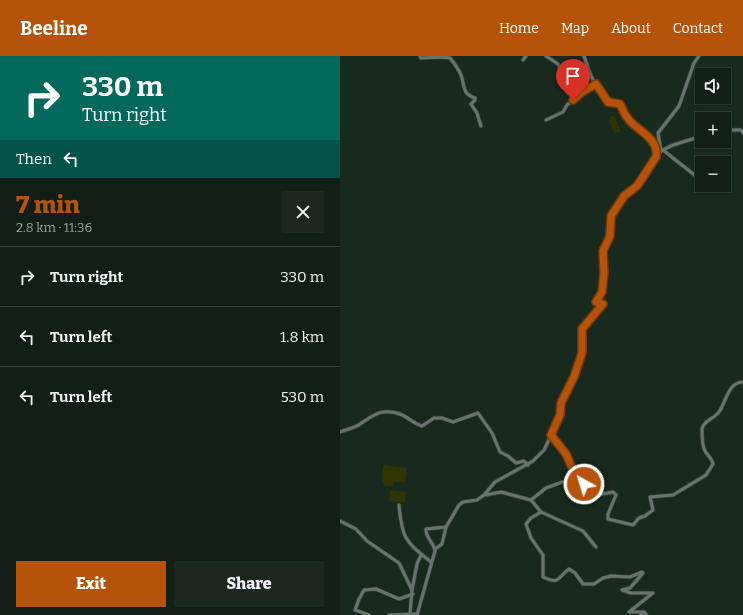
<!DOCTYPE html>
<html lang="en">
<head>
<meta charset="utf-8">
<style>
	:root { --surface:#121f16; --page:#1b271f; --text:#f1f3f6; --muted:#9ca2a1; --line:#313d35; --accent:#b45309 }
	body { margin:0; font-family:Bitter,serif; background:var(--page); color:var(--text); height:100vh; display:flex; flex-direction:column; font-size:15px; white-space:nowrap }
	* { box-sizing:border-box; margin:0 }
	p { font-size:13px; color:var(--muted) }
	.icon { flex:none; width:22px; height:22px; fill:none; stroke:currentColor; stroke-width:2; stroke-linecap:round; stroke-linejoin:round }
	.map { position:relative; flex:1; overflow:hidden }
	.drawer { display:flex; flex-direction:column; background:var(--surface); width:340px }
	.drawer>* { flex:none }
	.guide { background:#00695c; color:#fff; overflow:hidden }
	.controls { position:absolute; left:355px; top:12px; display:grid; gap:8px }
	.controls a { display:grid; place-items:center; width:36px; height:36px; border-radius:0px; background:var(--surface); box-shadow:0 1px 3px #0004,0 0 0 1px var(--line); font-size:20px }
	.pin { position:absolute; display:grid; place-items:center; width:34px; height:34px; color:#fff; margin:-41px -17px; border-radius:50% 50% 50% 0; rotate:-45deg; box-shadow:0 0 4px #0007 }
	.pin .icon { rotate:45deg }
	.me { position:absolute; width:44px; margin:-22px; rotate:321deg; stroke-linejoin:round; filter:drop-shadow(0 0 3px #0008) }
	.turn { display:flex; align-items:center; gap:14px; height:84px; padding:0 16px; font-size:18px }
	.turn .icon { width:52px; height:52px; stroke-width:2.5 }
	.turn b { display:block; font-size:28px; line-height:34px }
	.then { display:flex; align-items:center; height:38px; padding:0 16px; background:#0003; gap:8px; font-size:15px }
	.round { display:grid; place-items:center; flex:none; width:42px; height:42px; border-radius:0px; background:var(--page) }
	.head { display:flex; align-items:center; justify-content:space-between; height:68px; padding:0 16px }
	h1 { font-size:24px; font-weight:800; line-height:30px; color:var(--accent) }
	.cta { display:flex; gap:8px; margin-top:auto; padding:8px 16px }
	.cta a { flex:1; height:46px; border-radius:0px; background:var(--accent); color:#fff; font-size:16px; font-weight:800; line-height:46px; text-align:center }
	.cta a+a { background:var(--page); color:var(--text) }
	ul { padding:0; list-style:none }
	li { display:flex; align-items:center; gap:12px; height:60px; padding:0 16px; border-top:1px solid var(--line) }
	li div { flex:1 }
	li b { display:block; font-size:15px }
	li em { font-style:normal }
	header { display:flex; align-items:center; gap:24px; box-sizing:border-box; height:56px; padding:0 20px; background:var(--accent); color:#fff }
	header strong { font-size:19px }
	nav { display:flex; gap:22px; margin-inline-start:auto; font-size:14px }
	main { display:flex; flex:1; min-height:0 }
	.map>svg:first-child { display:block }
	.green { fill:#303504 }
	.lines { fill:none; stroke-linecap:round; stroke-linejoin:round }
	.minor-casing { stroke:#344438; stroke-width:4.5 }
	.minor { stroke:#68736f; stroke-width:3 }
	.route-casing { stroke:#753606; stroke-width:10 }
	.route { stroke:#b45309; stroke-width:7 }
</style>
</head>
<body>
<header>
<strong>Beeline</strong>
<nav><a>Home</a><a>Map</a><a>About</a><a>Contact</a></nav>
</header>
<main>
<section class="drawer">
<div class="guide">
<div class="turn"><svg class="icon" aria-label="right" viewBox="0 0 24 24"><path d="M7 20v-9h11M14 6l5 5-5 5"/></svg><div><b>330 m</b>Turn right</div></div>
<div class="then">Then<svg class="icon" aria-label="left" viewBox="0 0 24 24"><path d="M17 20v-9H6M10 6l-5 5 5 5"/></svg></div>
</div>
<div class="head"><div><h1>7 min</h1><p>2.8 km · 11:36</p></div><a class="round"><svg class="icon" aria-label="close" viewBox="0 0 24 24"><path d="M6 6l12 12M18 6L6 18"/></svg></a></div>
<ul>
<li><svg class="icon" aria-label="right" viewBox="0 0 24 24"><path d="M7 20v-9h11M14 6l5 5-5 5"/></svg><div><b>Turn right</b></div><em>330 m</em></li>
<li><svg class="icon" aria-label="left" viewBox="0 0 24 24"><path d="M17 20v-9H6M10 6l-5 5 5 5"/></svg><div><b>Turn left</b></div><em>1.8 km</em></li>
<li><svg class="icon" aria-label="left" viewBox="0 0 24 24"><path d="M17 20v-9H6M10 6l-5 5 5 5"/></svg><div><b>Turn left</b></div><em>530 m</em></li>
</ul>
<div class="cta"><a>Exit</a><a>Share</a></div>
</section>
<div class="map">
<svg width="403" height="559" viewBox="0 0 403 559">
	<rect width="100%" height="100%" fill="#18291d"/>
	<g class="green">
		<polygon points="271,60 274,60 281,76 274,77 269,66"/>
		<polygon points="43,409 67,412 65,426 54,426 53,430 45,430 42,425"/>
		<polygon points="50,434 66,436 65,447 49,445"/>
	</g>
	<g class="lines">
		<defs>
			<g id="minor">
				<path d="M 80,0 L 81,2 C 89,2 104,0 110,2 C 114,7 119,14 121,19 C 125,30 122,38 135,42 L 135,44 L 131,48 L 137,57 L 141,70"/>
				<polyline points="206,0 218,8 222,17 226,18 239,17"/>
				<path d="M 244,0 C 247,10 258,41 268,46 C 272,48 276,46 280,48 C 283,54 285,60 290,65 C 300,77 319,83 316,101"/>
				<polyline points="183,4 186,0"/>
				<path d="M 242,36 C 241,25 235,14 247,8"/>
				<polyline points="206,64 223,56 227,49 242,36 256,28"/>
				<polyline points="384,74 401,74 403,77"/>
				<polyline points="323,94 357,121 362,127"/>
				<polyline points="321,95 333,89 362,80"/>
				<polyline points="363,131 364,129"/>
				<path d="M 0,376 C 7,373 15,372 20,368 C 35,358 42,352 60,358 C 68,361 74,368 82,370 L 94,362 L 102,362 L 113,366 L 138,357 L 152,377 L 160,396 L 168,400 L 176,407 L 184,405 L 188,409"/>
				<polyline points="211,379 226,398 233,414"/>
				<path d="M 146,439 L 161,436 L 191,444 L 206,432 L 225,425 L 233,414 L 236,414 L 244,428 L 257,439 L 273,436 L 276,439 L 268,458 L 268,463 L 293,469 L 299,462 L 305,460 L 313,454 L 310,441 L 333,439 L 366,419 L 373,408 C 372,402 367,399 365,395 C 362,390 362,378 362,373 C 363,365 375,362 379,356 C 386,346 388,326 403,326"/>
				<polyline points="191,444 201,456 243,475 256,491"/>
				<path d="M 59,449 C 62,483 65,485 91,506"/>
				<path d="M 201,456 L 191,462 L 186,468 L 191,482 L 203,499 L 203,521 C 220,529 217,522 229,513 L 235,517 L 243,528 L 254,528 L 263,522 L 271,520 L 290,521 L 302,516 L 303,517 L 290,532 L 282,534 L 291,537 L 313,537 L 289,556 L 304,556 L 306,558 L 301,559"/>
				<polyline points="0,465 16,473 27,485 59,507 72,534 70,558"/>
				<polyline points="95,493 102,488 106,471"/>
				<polyline points="72,534 77,508 81,499"/>
				<polyline points="29,559 15,554 19,543 24,534 36,533 59,543 73,538"/>
				<polyline points="49,559 77,558"/>
				<path d="M 77,559 L 95,495 C 94,487 85,481 86,473 L 106,471 L 119,449 L 123,446 L 137,444 L 144,439 L 155,426 L 193,405 L 204,394 L 221,359 L 221,347 L 234,321 L 242,297 L 242,273 L 263,248 L 256,246 L 262,236 L 265,217 L 263,195 L 271,180 L 271,160 L 285,140 L 297,130 L 321,95 L 318,77 L 339,50 L 354,7 L 359,0"/>
			</g>
		</defs>
		<use href="#minor" class="minor-casing"/>
		<use href="#minor" class="minor"/>
	</g>
	<g class="lines">
		<defs>
			<path id="route" d="M 233,44 L 242,36 L 256,28 L 268,46 L 280,48 C 283,54 285,60 290,65 C 300,76 319,83 316,101 L 297,130 L 284,140 L 271,160 L 270,180 L 263,195 L 264,217 L 262,236 L 256,246 L 263,248 L 242,273 L 242,297 L 234,321 L 221,347 L 220,359 L 211,379 L 226,398 L 233,414 L 236,414 L 244,428"/>
		</defs>
		<use href="#route" class="route-casing"/>
		<use href="#route" class="route"/>
	</g>
</svg>
<div class="controls">
<a><svg class="icon" aria-label="sound" viewBox="0 0 24 24"><path d="M4 9h4l5-4v14l-5-4H4zM17 9q2 3 0 6"/></svg></a>
<a>+</a>
<a>−</a>
</div>
<div class="pin" style="left:233px;top:44px;background:#d93025"><svg class="icon" aria-label="arrive" viewBox="0 0 24 24"><path d="M6 21V4h12l-3 4 3 4H6"/></svg></div>
<svg class="me" style="left:244px;top:428px" viewBox="-20 -20 40 40"><circle r="17" fill="#b45309" stroke="#fff" stroke-width="3"/><path d="M0-11L8 9 0 5-8 9z" fill="#fff"/></svg>
</div>
</main>
</body>
</html>
